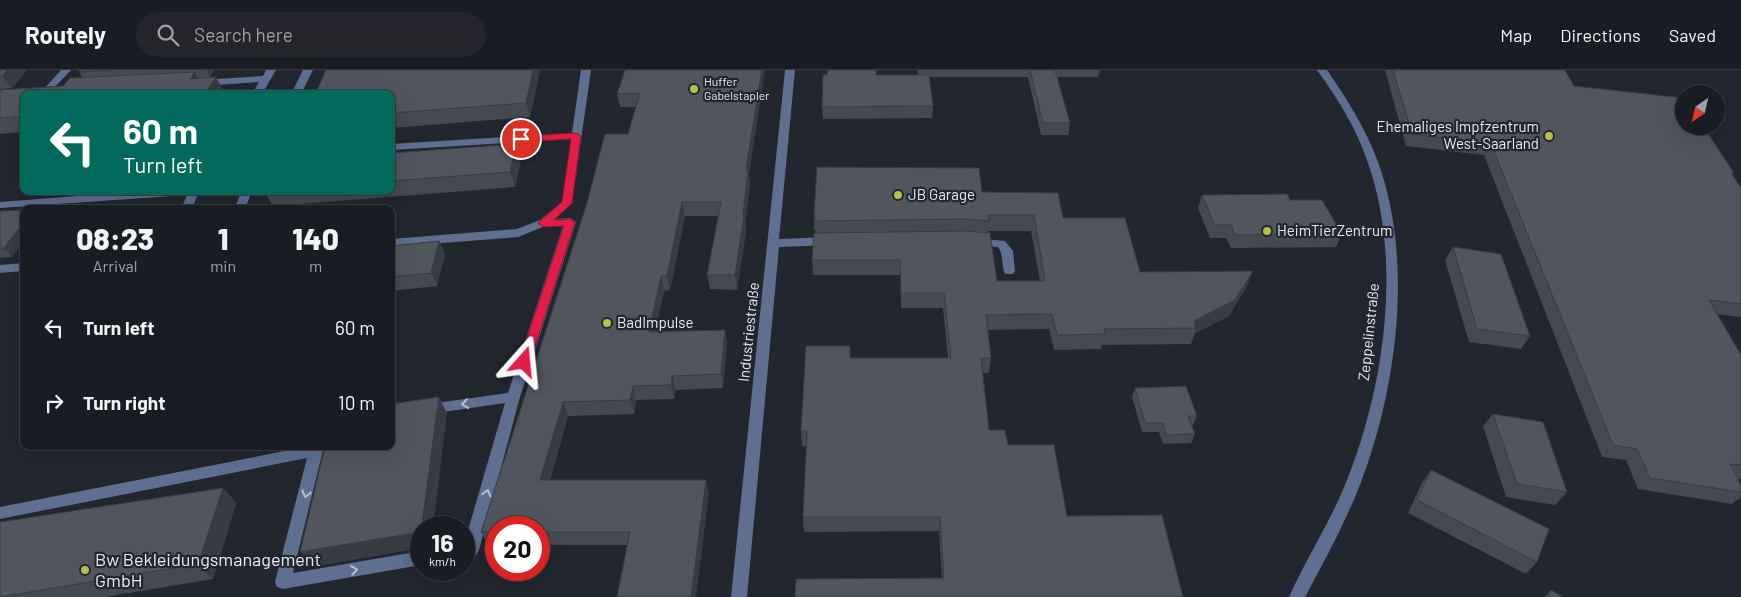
<!DOCTYPE html>
<html lang="en">
<head>
<meta charset="utf-8">
<style>
	:root { --surface:#1a1c23; --page:#23252b; --text:#f1f3f6; --muted:#9fa1a6; --line:#383a41 }
	body { margin:0; font-family:Barlow,sans-serif; background:var(--page); color:var(--text); height:100vh; display:flex; flex-direction:column; font-size:19px; white-space:nowrap }
	* { box-sizing:border-box; margin:0 }
	p { font-size:16px; color:var(--muted) }
	.icon { flex:none; width:28px; height:28px; fill:none; stroke:currentColor; stroke-width:2; stroke-linecap:round; stroke-linejoin:round }
	.map { position:relative; flex:1; overflow:hidden }
	.panel { position:absolute; left:20px; top:135px; width:375px; height:245px; display:flex; flex-direction:column; background:var(--surface); border-radius:10px; box-shadow:0 5px 20px #0002,0 0 0 1px var(--line) }
	.panel>* { flex:none }
	.banner { position:absolute; left:20px; top:20px; width:375px; height:105px; border-radius:10px; box-shadow:0 5px 20px #0002,0 0 0 1px var(--line); background:#00695c; color:#fff; overflow:hidden }
	.needle { width:32px; rotate:214deg }
	.controls { position:absolute; left:1675px; top:15px; display:grid; gap:10px }
	.controls a { display:grid; place-items:center; width:50px; height:50px; border-radius:50%; background:var(--surface); box-shadow:0 5px 20px #0002,0 0 0 1px var(--line); font-size:25px }
	.speed { position:absolute; left:410px; top:446px; display:flex; gap:10px; font-size:25px; font-weight:700; text-align:center }
	.speed>* { display:grid; place-content:center; width:65px; height:65px; border-radius:50%; background:var(--surface); box-shadow:0 5px 20px #0002,0 0 0 1px var(--line); line-height:1 }
	.speed small { font-size:12px; font-weight:400 }
	.speed .limit { border:8px solid #d22; background:#fff; color:#111 }
	.pin { position:absolute; display:grid; place-items:center; width:42px; height:42px; color:#fff; margin:-21px; border:2px solid #fff; border-radius:50%; box-shadow:0 1px 5px #0007 }
	.me { position:absolute; width:55px; margin:-28px; rotate:18deg; stroke-linejoin:round; filter:drop-shadow(0 0 4px #0008) }
	.turn { display:flex; align-items:center; gap:18px; height:105px; padding:0 20px; font-size:22px }
	.turn .icon { width:65px; height:65px; stroke-width:2.5 }
	.turn b { display:block; font-size:35px; line-height:42px }
	.eta { display:flex; justify-content:space-evenly; align-items:center; height:85px; text-align:center }
	.eta b { font-size:30px; font-weight:800; line-height:35px }
	ul { padding:0; list-style:none }
	li { display:flex; align-items:center; gap:15px; height:75px; padding:0 20px }
	li div { flex:1 }
	li b { display:block; font-size:19px }
	li em { font-style:normal }
	header { display:flex; align-items:center; gap:30px; box-sizing:border-box; height:70px; padding:0 25px; background:var(--surface); border-bottom:1px solid var(--line) }
	header strong { font-size:24px }
	nav { display:flex; gap:28px; margin-inline-start:auto; font-size:18px }
	.search { width:350px; height:45px; background:var(--page); display:flex; align-items:center; gap:12px; box-sizing:border-box; padding:0 18px; border-radius:28px; color:var(--muted); font-size:19px }
	.map>svg:first-child { display:block }
	.lines { fill:none; stroke-linecap:round; stroke-linejoin:round }
	.minor { fill:#5e6f90; fill-rule:evenodd }
	.wall { fill:#454951; fill-rule:evenodd }
	.shaded-wall { fill:#383c42 }
	.building { fill:#50555e; stroke:#383c42 }
	.oneway { stroke:#b8c0cf }
	.route { fill:#e11d48; stroke:#92132f }
	.poi-dot { fill:#b7c148; stroke:#22262f; stroke-width:2 }
	.labels { text-anchor:middle; stroke-width:4.5; stroke-linejoin:round; paint-order:stroke }
	.far-poi-label { font-size:12px; fill:#e8ebf1; stroke:#22262f; text-anchor:start }
	.poi-label { font-size:15px; fill:#e8ebf1; stroke:#22262f; text-anchor:start }
	.street-label { font-size:15px; fill:#e8ebf1; stroke:#22262f }
	.near-poi-label { font-size:18px; fill:#e8ebf1; stroke:#22262f; text-anchor:start }
</style>
</head>
<body>
<header>
<strong>Routely</strong>
<div class="search"><svg class="icon" aria-label="search" viewBox="0 0 24 24"><circle cx="10" cy="10" r="6"/><path d="M15 15l6 6"/></svg>Search here</div>
<nav><a>Map</a><a>Directions</a><a>Saved</a></nav>
</header>
<div class="map">
<svg width="1741" height="527" viewBox="0 0 1741 527">
	<rect width="100%" height="100%" fill="#22262f"/>
	<g class="lines">
		<g class="minor">
			<polygon points="61,0 71,0 55,17 62,18 62,22 44,23 44,19"/>
			<polygon points="266,0 276,0 262,24 252,24 259,12 201,16 196,13 201,10 263,6"/>
			<polygon points="303,0 313,0 301,24 291,24"/>
			<polygon points="581,0 591,0 572,133 555,149 570,148 576,152 520,327 479,480 476,485 464,488 464,474 505,333 429,344 424,343 422,339 424,335 429,334 508,323 563,156 545,156 518,167 391,177 391,169 517,159 540,150 562,132 571,69 391,80 391,74 572,63"/>
			<polygon points="785,0 795,0 779,169 831,167 837,171 831,175 779,177 747,527 731,527"/>
			<path d="M 1317,0 L 1327,0 C 1347,29 1366,59 1378,92 C 1414,191 1397,319 1360,415 C 1345,453 1325,490 1305,527 L 1289,527 C 1306,489 1329,454 1345,415 C 1384,320 1403,192 1368,93 C 1357,59 1338,29 1317,0 Z"/>
			<polygon points="142,121 199,121 192,139 181,139 187,125 0,138 0,132"/>
			<polygon points="242,121 252,121 245,139 234,139"/>
			<path d="M 976,168 L 1005,171 L 1013,181 L 1015,201 L 1013,204 L 1005,204 C 1001,195 1004,185 998,177 L 972,175 L 970,172 L 972,169 Z"/>
			<polygon points="24,193 24,201 0,203 0,195"/>
			<polygon points="310,376 324,376 293,503 421,481 421,495 283,519 277,517 275,512 307,388 0,449 0,437"/>
		</g>
	</g>
	<g class="wall">
		<polygon points="0,0 27,0 12,18 0,19"/>
		<polygon points="80,0 214,0 210,7 224,22 24,24 24,62 0,64 0,20 63,16 82,7 79,2"/>
		<polygon points="326,0 540,0 530,47 391,58 391,24"/>
		<polygon points="625,0 749,105 750,113 745,153 746,161 737,220 710,219 707,205 718,146 685,146 670,220 664,221 655,261 725,260 727,274 723,318 676,320 674,329 636,330 634,344 568,346 550,410 706,410 709,424 627,475 539,475 539,458 496,458 496,475 488,475 481,462 628,64 636,37 620,37 617,24"/>
		<polygon points="917,0 1100,0 1098,7 1057,7 1070,53 1068,65 1041,65 1028,7 929,7 933,36 932,48 823,49 822,37 827,5 918,5"/>
		<polygon points="1385,0 1565,0 1574,16 1734,103 1733,105 1741,118 1741,247 1717,244 1741,285 1741,409 1738,408 1741,415 1741,427 1732,434 1638,419 1626,390 1602,387 1484,85 1406,76"/>
		<polygon points="391,83 521,89 515,117 273,136 264,121 391,121"/>
		<path d="M 982,122 L 1063,148 L 1140,202 L 1247,216 L 1229,246 L 1195,263 L 1191,274 L 1102,275 L 1101,279 L 1054,280 L 1049,259 L 988,260 L 991,288 L 989,303 L 983,303 L 989,360 L 1008,375 L 1067,446 L 1183,527 L 942,508 L 939,461 L 804,462 L 803,447 L 807,376 L 802,376 L 801,361 L 851,288 L 948,288 L 943,238 L 901,238 L 900,205 L 813,205 L 812,190 L 816,163 L 815,160 L 814,160 L 814,144 ZM 988,161 L 1031,161 L 1040,211 L 997,211 Z"/>
		<polygon points="1202,125 1290,130 1342,164 1336,177 1231,178 1226,168 1210,168 1198,138"/>
		<polygon points="0,141 12,187 0,188"/>
		<polygon points="439,171 445,184 437,216 391,221 391,176"/>
		<polygon points="1453,177 1530,266 1521,279 1469,272 1445,190"/>
		<polygon points="1135,318 1197,346 1193,355 1192,355 1195,364 1191,373 1163,374 1159,362 1142,362 1132,327"/>
		<polygon points="1493,344 1567,422 1555,435 1506,427 1483,356"/>
		<polygon points="1431,400 1537,492 1526,504 1408,443 1422,413"/>
		<polygon points="223,418 236,433 213,509 105,527 0,527"/>
		<polygon points="1551,520 1563,527 1544,527"/>
	</g>
	<g class="shaded-wall">
		<polygon points="7,0 27,0 12,18 2,6"/>
		<polygon points="206,0 214,0 210,7"/>
		<polygon points="533,0 540,0 530,47 526,33"/>
		<polygon points="762,0 765,0 749,105 750,113 745,153 746,161 737,220 735,205 743,146 746,99"/>
		<polygon points="195,2 203,17 190,9"/>
		<polygon points="216,7 224,22 223,24 205,24"/>
		<polygon points="516,74 521,89 515,117 510,102"/>
		<polygon points="682,132 685,146 670,220 667,206"/>
		<polygon points="24,152 24,171 12,187 4,178"/>
		<polygon points="439,171 445,184 437,216 431,203"/>
		<polygon points="1253,201 1247,216 1229,246 1195,263 1196,258 1194,251"/>
		<polygon points="661,206 664,221 652,276 649,262"/>
		<polygon points="725,260 727,274 723,318 721,304"/>
		<polygon points="672,306 676,320 674,329 671,315"/>
		<polygon points="633,316 636,330 634,344 630,330"/>
		<polygon points="439,327 447,343 433,458 422,458"/>
		<polygon points="563,332 568,346 546,424 540,410"/>
		<polygon points="706,410 709,424 696,527 691,527"/>
		<polygon points="223,418 236,433 213,509 198,494"/>
		<polygon points="421,462 421,478 312,497 300,482"/>
	</g>
	<g class="building">
		<polygon points="0,0 7,0 2,6 0,6"/>
		<polygon points="80,0 112,0 79,2"/>
		<polygon points="326,0 533,0 526,33 391,43 391,24 315,24"/>
		<polygon points="625,0 762,0 746,99 748,99 743,146 744,146 735,205 707,205 721,132 682,132 667,206 661,206 649,262 725,260 721,304 672,306 671,315 633,316 630,330 563,332 540,410 706,410 691,527 617,527 630,462 539,462 539,458 496,458 496,462 481,462 587,133 605,64 628,64 640,23 617,24"/>
		<polygon points="828,0 876,0 876,5 929,5 933,36 822,37 823,5 827,5"/>
		<polygon points="1030,0 1055,0 1070,53 1043,53"/>
		<polygon points="1393,0 1565,0 1574,16 1684,28 1684,56 1703,56 1734,103 1731,103 1741,118 1741,234 1709,230 1741,285 1741,395 1730,394 1741,415 1741,422 1650,408 1637,379 1613,375 1491,74 1412,64"/>
		<polygon points="195,2 190,9 216,7 205,24 24,24 24,46 0,48 0,20 63,16 70,8"/>
		<polygon points="516,74 510,102 391,111 391,83"/>
		<polygon points="817,97 979,98 982,122 1058,123 1063,148 1125,148 1140,202 1253,201 1235,230 1194,251 1196,258 1104,259 1105,264 1057,265 1052,244 986,245 991,288 981,288 989,360 1005,360 1008,375 1054,375 1067,446 1162,445 1183,527 795,527 796,509 944,508 940,447 803,447 807,361 801,361 806,276 850,276 850,288 951,288 944,223 901,223 900,190 812,190 814,163 966,161 990,163 997,211 1045,211 1034,145 988,145 989,151 966,149 815,151 815,144 814,144"/>
		<polygon points="1287,124 1290,130 1322,130 1342,164 1235,165 1231,155 1215,155 1202,125"/>
		<polygon points="24,140 24,152 4,178 0,178 0,141"/>
		<polygon points="439,171 431,203 391,207 391,176"/>
		<polygon points="1453,177 1501,184 1530,266 1477,259"/>
		<polygon points="1186,316 1197,346 1188,346 1195,364 1166,365 1163,353 1145,353 1135,318"/>
		<polygon points="439,327 421,462 300,482 325,376 391,376 391,334"/>
		<polygon points="1493,344 1543,352 1567,422 1517,414"/>
		<polygon points="1431,400 1549,459 1537,492 1417,430"/>
		<polygon points="223,418 198,494 0,527 0,452"/>
		<polygon points="1551,520 1563,527 1548,527"/>
	</g>
	<defs><path id="oneway-chevron" d="M-2-3.5L2.5 0L-2 3.5" fill="none" stroke-width="1.6" stroke-linecap="round" stroke-linejoin="round" transform="scale(1.25)"/></defs>
	<g class="oneway">
		<use href="#oneway-chevron" transform="translate(465 334) rotate(172)"/>
		<use href="#oneway-chevron" transform="translate(487 423) rotate(-75)"/>
		<use href="#oneway-chevron" transform="translate(306 424) rotate(104)"/>
		<use href="#oneway-chevron" transform="translate(354 500) rotate(-10)"/>
	</g>
	<polygon class="route" points="576,63 581,66 572,133 554,150 570,149 575,152 530,292 524,296 519,292 564,156 544,157 538,153 562,132 571,69 521,72 516,69 521,66"/>
	<g class="poi-dot">
		<circle cx="694" cy="19" r="5"/>
		<circle cx="1549" cy="66" r="5"/>
		<circle cx="898" cy="125" r="5"/>
		<circle cx="1267" cy="161" r="5"/>
		<circle cx="607" cy="253" r="5"/>
		<circle cx="85" cy="500" r="5"/>
	</g>
	<g class="labels">
		<g class="far-poi-label">
			<text x="704" y="16">Huffer<tspan x="704" dy="14">Gabelstapler</tspan></text>
		</g>
		<g class="poi-label">
			<text x="1539" y="62" text-anchor="end">Ehemaliges Impfzentrum<tspan x="1539" dy="17">West-Saarland</tspan></text>
			<text x="908" y="130">JB Garage</text>
			<text x="1277" y="166">HeimTierZentrum</text>
			<text x="617" y="258">BadImpulse</text>
		</g>
		<g class="street-label">
			<text transform="translate(749 262) rotate(-84)" y="5">Industriestraße</text>
			<text transform="translate(1369 262) rotate(-84)" y="5">Zeppelinstraße</text>
		</g>
		<g class="near-poi-label">
			<text x="95" y="496">Bw Bekleidungsmanagement<tspan x="95" dy="21">GmbH</tspan></text>
		</g>
	</g>
</svg>
<div class="controls">
<a><svg class="needle" viewBox="-14 -14 28 28"><path d="M0-13l5 13h-10z" fill="#e53935"/><path d="M0 13l5-13h-10z" fill="#9fa1a6"/></svg></a>
</div>
<div class="speed"><div>16<small>km/h</small></div><div class="limit">20</div></div>
<div class="pin" style="left:521px;top:69px;background:#d93025"><svg class="icon" aria-label="arrive" viewBox="0 0 24 24"><path d="M6 21V4h12l-3 4 3 4H6"/></svg></div>
<svg class="me" style="left:524px;top:292px" viewBox="-20 -20 40 40"><path d="M0-17L14 15 0 8-14 15z" fill="#e11d48" stroke="#fff" stroke-width="4"/></svg>
<div class="banner">
<div class="turn"><svg class="icon" aria-label="left" viewBox="0 0 24 24"><path d="M17 20v-9H6M10 6l-5 5 5 5"/></svg><div><b>60 m</b>Turn left</div></div>
</div>
<section class="panel">
<div class="eta">
<div><b>08:23</b><p>Arrival</p></div>
<div><b>1</b><p>min</p></div>
<div><b>140</b><p>m</p></div>
</div>
<ul>
<li><svg class="icon" aria-label="left" viewBox="0 0 24 24"><path d="M17 20v-9H6M10 6l-5 5 5 5"/></svg><div><b>Turn left</b></div><em>60 m</em></li>
<li><svg class="icon" aria-label="right" viewBox="0 0 24 24"><path d="M7 20v-9h11M14 6l5 5-5 5"/></svg><div><b>Turn right</b></div><em>10 m</em></li>
</ul>
</section>
</div>
</body>
</html>
